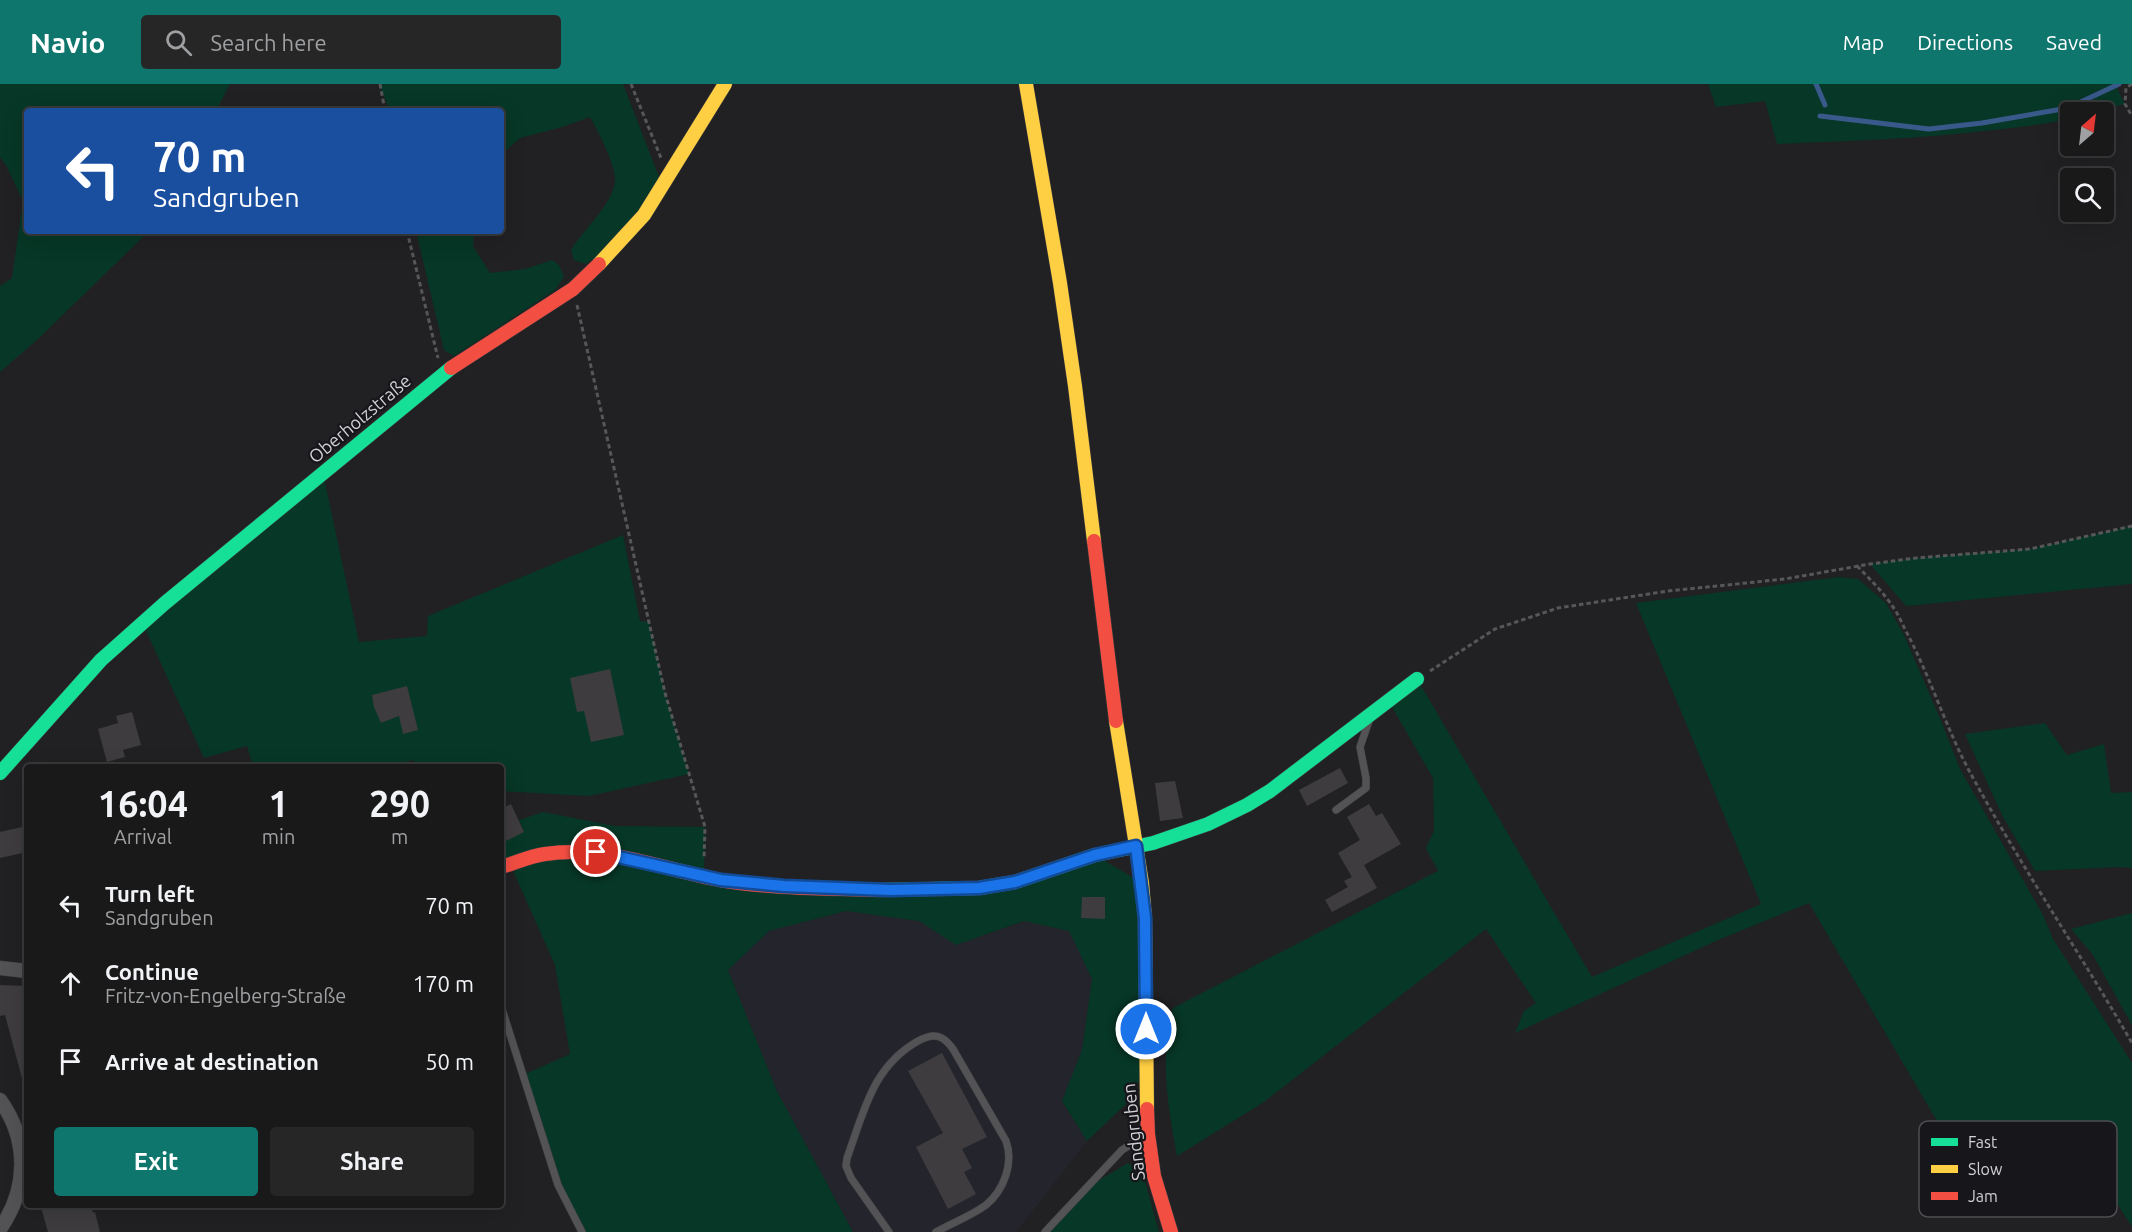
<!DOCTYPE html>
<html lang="en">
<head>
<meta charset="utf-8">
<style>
	:root { --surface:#19191a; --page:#262627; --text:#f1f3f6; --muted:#9fa0a2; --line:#373839; --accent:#0f766e }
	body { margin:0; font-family:Ubuntu,sans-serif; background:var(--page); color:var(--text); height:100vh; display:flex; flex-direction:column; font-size:22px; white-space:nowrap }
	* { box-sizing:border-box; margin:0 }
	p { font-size:20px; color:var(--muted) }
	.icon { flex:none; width:33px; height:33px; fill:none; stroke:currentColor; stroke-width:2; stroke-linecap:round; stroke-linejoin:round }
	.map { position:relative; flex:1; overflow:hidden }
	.details { position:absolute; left:24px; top:680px; width:480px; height:444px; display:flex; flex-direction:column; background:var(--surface); border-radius:6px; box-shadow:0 6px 24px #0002,0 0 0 2px var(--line) }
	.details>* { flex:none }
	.hud { position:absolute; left:24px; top:24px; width:480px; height:126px; border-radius:6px; box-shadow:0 6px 24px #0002,0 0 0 2px var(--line); background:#1a4fa0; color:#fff; overflow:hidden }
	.needle { width:39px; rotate:28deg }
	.controls { position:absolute; left:2060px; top:18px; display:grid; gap:12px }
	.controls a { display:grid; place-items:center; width:54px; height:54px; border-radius:6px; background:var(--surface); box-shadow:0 6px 24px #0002,0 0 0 2px var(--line); font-size:30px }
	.pin { position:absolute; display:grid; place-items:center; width:51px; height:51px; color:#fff; margin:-26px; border:3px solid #fff; border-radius:50%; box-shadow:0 2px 6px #0007 }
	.me { position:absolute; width:66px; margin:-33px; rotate:0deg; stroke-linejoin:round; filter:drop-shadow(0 0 4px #0008) }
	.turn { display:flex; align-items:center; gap:21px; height:126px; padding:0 30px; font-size:27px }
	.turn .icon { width:78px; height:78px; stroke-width:2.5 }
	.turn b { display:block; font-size:42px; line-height:51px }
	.eta { display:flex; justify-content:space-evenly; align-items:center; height:102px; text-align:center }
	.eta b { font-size:36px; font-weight:700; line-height:42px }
	.cta { display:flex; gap:12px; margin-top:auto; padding:12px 30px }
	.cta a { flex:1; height:69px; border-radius:6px; background:var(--accent); color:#fff; font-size:24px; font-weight:700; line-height:69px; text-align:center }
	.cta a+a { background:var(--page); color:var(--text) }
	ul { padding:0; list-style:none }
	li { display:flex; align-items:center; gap:18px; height:78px; padding:0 30px }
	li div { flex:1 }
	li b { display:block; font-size:22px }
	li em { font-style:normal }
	header { display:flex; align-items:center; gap:36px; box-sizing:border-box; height:84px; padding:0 30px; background:var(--accent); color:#fff }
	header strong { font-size:28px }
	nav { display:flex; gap:33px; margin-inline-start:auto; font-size:21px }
	.search { width:420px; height:54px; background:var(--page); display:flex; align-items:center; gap:15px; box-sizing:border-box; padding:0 21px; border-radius:6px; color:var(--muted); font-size:22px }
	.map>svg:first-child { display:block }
	.built { fill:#24242d }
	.green { fill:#073726 }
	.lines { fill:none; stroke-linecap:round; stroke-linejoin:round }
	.stream { stroke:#3a598b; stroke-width:5 }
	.building { fill:#3e3c3e }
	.lane-casing { stroke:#3e3e40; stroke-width:8 }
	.street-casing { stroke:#3e3e40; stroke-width:15 }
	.fast-casing { stroke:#3e3e40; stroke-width:15 }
	.slow-casing { stroke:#3e3e40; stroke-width:15 }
	.jam-casing { stroke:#3e3e40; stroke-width:15 }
	.path { stroke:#575759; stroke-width:3; stroke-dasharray:4.5 3; stroke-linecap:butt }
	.lane { stroke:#535355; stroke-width:7 }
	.street { stroke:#535355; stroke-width:14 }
	.fast { stroke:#16e098; stroke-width:14 }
	.slow { stroke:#ffcf43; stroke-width:14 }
	.jam { stroke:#f24e42; stroke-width:14 }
	.route-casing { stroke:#114b97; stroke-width:15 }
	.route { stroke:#1a73e8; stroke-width:10 }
	.labels { text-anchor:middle; stroke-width:4.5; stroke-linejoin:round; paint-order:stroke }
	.street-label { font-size:18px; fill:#d2d2d5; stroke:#16161b }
	.key { fill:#16161b; stroke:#4e4e53; stroke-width:1.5 }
	.key-label { font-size:16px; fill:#d2d2d5 }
</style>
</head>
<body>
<header>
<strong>Navio</strong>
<div class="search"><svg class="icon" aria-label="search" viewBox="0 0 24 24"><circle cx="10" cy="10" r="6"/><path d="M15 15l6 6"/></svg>Search here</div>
<nav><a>Map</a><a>Directions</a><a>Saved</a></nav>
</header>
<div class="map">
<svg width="2132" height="1148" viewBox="0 0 2132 1148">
	<rect width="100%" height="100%" fill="#212123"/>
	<polygon class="built" points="846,827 919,837 956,861 1025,837 1070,847 1092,895 1082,966 1062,1017 1087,1057 1016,1148 853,1148 777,1007 728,886 769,847"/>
	<g class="green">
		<polygon points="0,0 230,0 216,27 27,27 27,147 149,147 38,255 0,288 0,202 12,194 23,117 7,83 0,73"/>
		<path d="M 379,0 L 623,0 L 659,93 L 639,126 L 606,166 L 586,180 L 574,176 L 571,166 C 583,146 611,122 615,99 C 617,83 598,47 590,33 L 562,43 L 520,54 L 501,71 L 501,27 L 390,27 Z"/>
		<path d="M 1708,0 L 2115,0 L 2125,20 L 2092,28 L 2070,28 L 2070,34 C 2045,41 2019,43 1993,46 C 1921,55 1849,57 1777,60 L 1765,17 L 1716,23 Z"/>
		<polygon points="416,147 474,147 473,162 490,189 525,185 552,176 559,181 564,193 555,206 454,272 444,266"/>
		<polygon points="323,389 359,558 427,552 428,532 623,451 640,537 649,538 665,609 689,690 589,712 501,707 501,682 418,682 413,676 391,682 253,682 247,662 204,674 143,540"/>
		<polygon points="2132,442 2132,500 1906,522 1870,480 1916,474 2030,465"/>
		<path d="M 1839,493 L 1858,495 L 1886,519 L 1904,551 L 1942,639 L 1960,685 L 2043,831 L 2053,855 L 2132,979 L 2132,1143 L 2095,1085 L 1994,1134 L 1809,819 L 1718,856 L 1515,949 L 1524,927 L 1536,919 L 1486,845 L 1264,1018 L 1177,1072 C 1168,1024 1159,971 1173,924 L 1438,787 L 1426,764 L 1434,747 L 1433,694 L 1392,623 L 1420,600 L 1592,893 L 1761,820 L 1636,519 Z"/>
		<polygon points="2045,639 2067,671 2104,660 2111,709 2132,708 2132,784 2118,783 2035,787 2003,733 1965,650"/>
		<polygon points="543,728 615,742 705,743 704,792 979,804 1095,771 1142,799 1146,985 1126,1020 1087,1057 1062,1017 1082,966 1092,895 1069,847 1024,837 956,861 919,837 846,827 769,847 728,886 777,1007 853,1148 582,1148 558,1101 523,991 570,970 555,881 510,780 501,783 501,752 505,757 524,748 519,736"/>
		<polygon points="2132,829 2132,941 2093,871 2071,845"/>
		<polygon points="1128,1079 1143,1090 1159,1148 1048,1148 1089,1102"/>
	</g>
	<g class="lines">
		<g class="stream">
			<polyline points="1816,0 1825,21"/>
			<polyline points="1820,32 1929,45 1982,39 2068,24 2119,0"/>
		</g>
	</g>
	<g class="building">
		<polygon points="610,585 624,651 591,658 584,627 577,628 570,594"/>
		<polygon points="407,602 418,646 403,650 399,632 381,639 374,623 372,611"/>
		<polygon points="132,628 141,661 123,666 125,673 107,678 98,645 118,639 116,632"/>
		<polygon points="1340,684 1348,699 1307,722 1299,706"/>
		<polygon points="1175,697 1183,734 1160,737 1155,699"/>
		<polygon points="511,720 524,748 504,758 501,750 501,725"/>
		<polygon points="1369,720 1376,732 1382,729 1401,760 1364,781 1377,804 1332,828 1325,816 1348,803 1344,797 1352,793 1338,769 1360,756 1347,733"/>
		<polygon points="27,742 27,768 0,774 0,748"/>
		<polygon points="1082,813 1105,813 1105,835 1081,834"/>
		<polygon points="0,901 27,902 27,997 23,998 5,931 0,932"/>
		<polygon points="942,969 987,1053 962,1065 972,1084 964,1088 976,1110 948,1125 916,1063 943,1049 908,987"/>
		<polygon points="40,1120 90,1120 93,1129 95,1128 100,1148 48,1148"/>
	</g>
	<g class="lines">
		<defs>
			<g id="lane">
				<polyline points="1336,726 1366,704 1366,694 1360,663 1369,637"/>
				<polyline points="501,922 558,1101 582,1148"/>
				<path d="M 889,1148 L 851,1094 L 846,1082 L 847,1074 C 864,1028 872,983 918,957 C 934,948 943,951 953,965 L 1006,1057 C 1014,1079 1004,1106 986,1121 C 971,1132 952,1139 936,1148"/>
				<polyline points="1045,1148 1122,1066 1146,1051"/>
			</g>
			<g id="street">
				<polyline points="0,884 27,887"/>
				<path d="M 0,1016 C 29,1056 28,1105 0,1145"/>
			</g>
			<g id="fast">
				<polyline points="0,689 101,576 165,519 451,284"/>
				<polyline points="879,806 979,804 1015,798 1095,771 1153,759 1208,740 1247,721 1270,707 1417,595"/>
			</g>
			<g id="slow">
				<polyline points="1026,0 1060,199 1075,302 1094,457"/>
				<polyline points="599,180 644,131 725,0"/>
				<polyline points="1116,637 1142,799 1145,834 1147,1025"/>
			</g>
			<g id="jam">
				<polyline points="451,284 573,205 599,180"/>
				<polyline points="1094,457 1116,637"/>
				<path d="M 501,783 C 515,779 530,772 545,770 C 605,761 662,785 720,796 C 772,805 827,804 879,806"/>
				<polyline points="1147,1025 1148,1050 1154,1092 1171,1148"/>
			</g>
		</defs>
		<use href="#lane" class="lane-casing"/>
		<use href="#street" class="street-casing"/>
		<use href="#fast" class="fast-casing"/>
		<use href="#slow" class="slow-casing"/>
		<use href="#jam" class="jam-casing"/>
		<g class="path">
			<polyline points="380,0 385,27"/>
			<polyline points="631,0 661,74"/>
			<polyline points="2132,0 2126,4 2125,20 2132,32"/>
			<polyline points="407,147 438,274"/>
			<polyline points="577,221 665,609 705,743 704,775"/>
			<path d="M 1857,482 C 1870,495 1883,508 1893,523 C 1899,531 1903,542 1908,551 C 1932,597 1947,647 1972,692 C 2022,784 2080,869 2132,959"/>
			<polyline points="1430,587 1495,545 1558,524 1668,507 1785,495 1870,480 1916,474 2030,465 2132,442"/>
		</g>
		<use href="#lane" class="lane"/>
		<use href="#street" class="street"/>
		<use href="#fast" class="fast"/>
		<use href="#slow" class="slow"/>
		<use href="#jam" class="jam"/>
	</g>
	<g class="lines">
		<defs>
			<polyline id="route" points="596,768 721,796 784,802 891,806 979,804 1015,798 1095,771 1136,762 1145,834 1146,945"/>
		</defs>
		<use href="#route" class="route-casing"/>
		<use href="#route" class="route"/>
	</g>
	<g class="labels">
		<g class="street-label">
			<text transform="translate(360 335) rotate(-40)" y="6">Oberholzstraße</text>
			<text transform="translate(1134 1048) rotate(-96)" y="6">Sandgruben</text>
		</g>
	</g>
	<rect x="1919" y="1037" width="198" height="96" rx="9" class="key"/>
	<rect x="1931" y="1054" width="27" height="8" fill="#16e098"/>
	<rect x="1931" y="1081" width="27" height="8" fill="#ffcf43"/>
	<rect x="1931" y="1108" width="27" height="8" fill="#f24e42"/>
	<g class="key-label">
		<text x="1968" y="1064">Fast</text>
		<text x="1968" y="1091">Slow</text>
		<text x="1968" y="1118">Jam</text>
	</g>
</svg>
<div class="controls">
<a><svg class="needle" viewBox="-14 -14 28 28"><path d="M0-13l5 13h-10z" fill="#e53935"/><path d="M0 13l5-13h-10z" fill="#9fa0a2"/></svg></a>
<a><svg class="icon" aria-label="search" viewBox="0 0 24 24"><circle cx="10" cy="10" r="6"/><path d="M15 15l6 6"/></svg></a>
</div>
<div class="pin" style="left:596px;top:768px;background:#d93025"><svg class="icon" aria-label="arrive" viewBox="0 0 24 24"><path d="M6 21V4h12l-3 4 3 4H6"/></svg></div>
<svg class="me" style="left:1146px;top:945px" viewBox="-20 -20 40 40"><circle r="17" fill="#1a73e8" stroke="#fff" stroke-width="3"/><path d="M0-11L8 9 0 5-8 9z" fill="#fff"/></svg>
<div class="hud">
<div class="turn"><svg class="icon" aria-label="left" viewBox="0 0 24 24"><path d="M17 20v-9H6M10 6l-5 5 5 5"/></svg><div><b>70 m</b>Sandgruben</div></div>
</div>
<section class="details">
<div class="eta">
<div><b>16:04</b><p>Arrival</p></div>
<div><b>1</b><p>min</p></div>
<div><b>290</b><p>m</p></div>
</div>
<ul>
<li><svg class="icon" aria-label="left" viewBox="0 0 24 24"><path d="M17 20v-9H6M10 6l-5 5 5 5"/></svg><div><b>Turn left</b><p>Sandgruben</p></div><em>70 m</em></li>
<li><svg class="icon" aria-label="ahead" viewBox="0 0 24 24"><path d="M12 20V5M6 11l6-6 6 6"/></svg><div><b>Continue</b><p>Fritz-von-Engelberg-Straße</p></div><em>170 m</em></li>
<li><svg class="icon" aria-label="arrive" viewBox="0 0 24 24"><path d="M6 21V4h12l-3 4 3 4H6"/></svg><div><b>Arrive at destination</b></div><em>50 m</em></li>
</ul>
<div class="cta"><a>Exit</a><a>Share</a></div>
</section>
</div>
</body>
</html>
